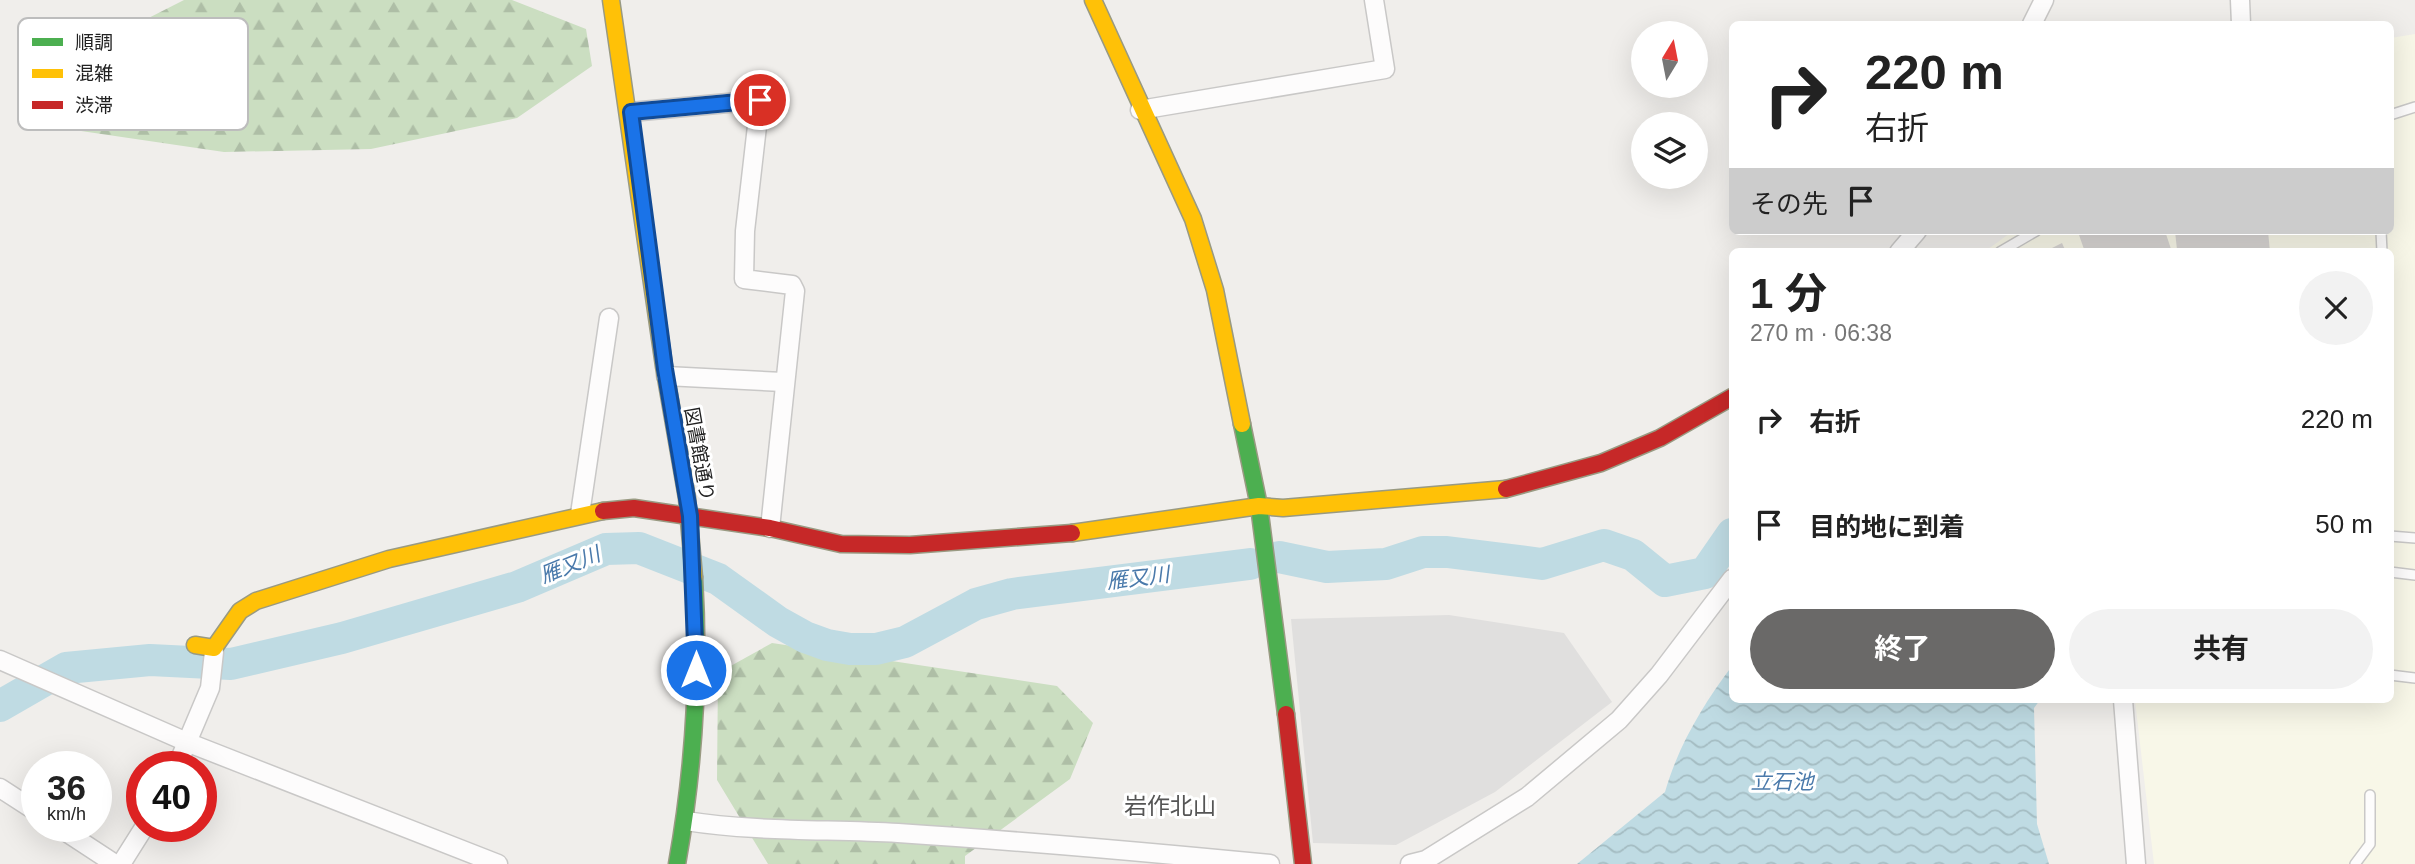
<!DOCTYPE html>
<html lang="ja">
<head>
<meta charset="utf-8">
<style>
	:root { --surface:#fff; --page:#f2f2f2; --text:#222; --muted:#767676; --accent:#6a6968 }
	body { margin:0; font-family:Arial,"Noto Sans JP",sans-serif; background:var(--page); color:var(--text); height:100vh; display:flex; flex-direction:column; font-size:26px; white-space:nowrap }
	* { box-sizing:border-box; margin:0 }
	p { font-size:23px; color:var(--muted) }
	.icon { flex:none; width:38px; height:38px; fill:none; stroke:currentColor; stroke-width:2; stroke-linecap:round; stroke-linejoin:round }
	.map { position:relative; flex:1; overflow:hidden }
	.side { position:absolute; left:1729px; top:248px; width:665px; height:455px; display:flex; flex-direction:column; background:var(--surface); border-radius:10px; box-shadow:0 7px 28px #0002 }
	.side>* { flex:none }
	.guide { position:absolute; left:1729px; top:21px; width:665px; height:214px; border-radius:10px; box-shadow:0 7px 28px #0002; background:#fff; color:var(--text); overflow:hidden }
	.needle { width:46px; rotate:10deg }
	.buttons { position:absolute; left:1631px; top:21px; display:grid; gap:14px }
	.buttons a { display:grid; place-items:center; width:77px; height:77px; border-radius:50%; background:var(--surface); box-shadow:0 7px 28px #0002; font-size:35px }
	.speed { position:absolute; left:21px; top:751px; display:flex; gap:14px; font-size:35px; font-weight:700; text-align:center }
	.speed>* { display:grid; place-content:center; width:91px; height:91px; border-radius:50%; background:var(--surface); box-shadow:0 7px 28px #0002; line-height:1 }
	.speed small { font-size:18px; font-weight:400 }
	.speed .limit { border:10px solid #d22; background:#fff; color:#111 }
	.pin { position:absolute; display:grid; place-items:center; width:60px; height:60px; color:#fff; margin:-30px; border:4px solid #fff; border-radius:50%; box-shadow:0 2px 7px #0007 }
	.me { position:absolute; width:77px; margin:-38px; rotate:0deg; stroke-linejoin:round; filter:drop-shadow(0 0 5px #0008) }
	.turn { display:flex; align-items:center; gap:24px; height:147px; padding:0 21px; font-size:32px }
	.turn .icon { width:91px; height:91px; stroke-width:2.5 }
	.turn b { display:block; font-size:49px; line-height:60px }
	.then { display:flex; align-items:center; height:66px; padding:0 21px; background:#0003; gap:14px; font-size:26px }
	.round { display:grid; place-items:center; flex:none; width:74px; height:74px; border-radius:37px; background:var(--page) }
	.overview { display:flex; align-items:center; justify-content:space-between; height:119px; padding:0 21px }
	h1 { font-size:42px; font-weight:700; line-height:52px }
	.button { display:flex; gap:14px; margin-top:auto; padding:14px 21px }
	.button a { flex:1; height:80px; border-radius:42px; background:var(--accent); color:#fff; font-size:28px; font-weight:700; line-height:80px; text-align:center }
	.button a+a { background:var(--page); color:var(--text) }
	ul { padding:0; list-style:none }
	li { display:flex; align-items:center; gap:21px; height:105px; padding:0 21px }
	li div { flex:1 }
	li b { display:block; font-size:26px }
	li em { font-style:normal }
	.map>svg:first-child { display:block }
	.education { fill:#f8f7e8 }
	.forest { fill:url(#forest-firs) }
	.parking { fill:#e0dfde }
	.water { fill:url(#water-waves) }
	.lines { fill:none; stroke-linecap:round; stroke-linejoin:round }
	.river { stroke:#bfdbe3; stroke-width:32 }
	.building { fill:#d7d4d2 }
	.lane-casing { stroke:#c9c8c7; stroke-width:12 }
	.street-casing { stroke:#c9c8c7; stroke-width:21 }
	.fast-casing { stroke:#999a82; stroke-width:19 }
	.slow-casing { stroke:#999a82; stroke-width:19 }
	.jam-casing { stroke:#999a82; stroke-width:19 }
	.lane { stroke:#fdfcfc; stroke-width:9 }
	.street { stroke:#fdfcfc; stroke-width:18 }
	.fast { stroke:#4caf50; stroke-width:16 }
	.slow { stroke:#ffc107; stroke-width:16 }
	.jam { stroke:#c62828; stroke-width:16 }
	.route-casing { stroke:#114b97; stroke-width:18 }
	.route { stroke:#1a73e8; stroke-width:12 }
	.labels { text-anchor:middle; stroke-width:6; stroke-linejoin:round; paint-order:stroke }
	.street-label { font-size:19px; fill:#222; stroke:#fff }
	.water-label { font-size:21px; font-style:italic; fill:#4a7aab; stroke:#fff }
	.quarter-label { font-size:23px; fill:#555; stroke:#fff }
	.key { fill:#fff; stroke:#bdbdbd; stroke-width:2 }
	.key-label { font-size:19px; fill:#222 }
</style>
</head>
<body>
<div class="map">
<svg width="2415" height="864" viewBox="0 0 2415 864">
	<defs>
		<pattern id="forest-firs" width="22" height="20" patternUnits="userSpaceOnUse" patternTransform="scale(1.75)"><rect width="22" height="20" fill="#cbdec1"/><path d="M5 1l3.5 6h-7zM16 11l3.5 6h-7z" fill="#aebea6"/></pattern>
		<pattern id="water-waves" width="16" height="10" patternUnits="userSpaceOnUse" patternTransform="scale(1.75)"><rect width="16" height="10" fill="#bfdbe3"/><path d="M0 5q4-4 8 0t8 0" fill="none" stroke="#a4bcc2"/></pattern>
	</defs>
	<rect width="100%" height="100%" fill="#f0eeeb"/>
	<polygon class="education" points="2415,34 2415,864 2154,864 2135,700 2390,700 2390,252 1984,252 2013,231 2390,231 2391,38"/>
	<g class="forest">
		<polygon points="184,0 512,0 586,29 592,66 517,118 371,149 224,152 81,131 63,100 67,73 93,60 121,32"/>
		<polygon points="772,643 1057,686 1093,723 1070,779 965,856 965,864 768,864 717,780 718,673"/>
	</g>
	<polygon class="parking" points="1449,615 1564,633 1612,702 1495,792 1396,845 1313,843 1291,619"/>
	<path class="water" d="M 1732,666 L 1732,700 L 2040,700 L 2034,708 L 2037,824 L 2049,864 L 1577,864 L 1665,792 C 1678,746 1704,703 1732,666 Z"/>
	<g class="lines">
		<g class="river">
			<polyline points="1279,557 1327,567 1386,564 1423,552 1447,552 1542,564 1604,545 1633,555 1665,581 1705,573 1732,534"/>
			<polyline points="0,706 66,668 150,660 231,664 342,638 517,587 606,549 639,548 718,579 778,622 805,637 827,645 850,649 876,649 905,642 976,604 1012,594 1250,564"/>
		</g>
	</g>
	<g class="building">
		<polygon points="2091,231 2165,231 2172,252 2177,250 2175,231 2268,231 2270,252 2085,252 2079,235"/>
		<polygon points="2062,243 2066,252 2044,252"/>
	</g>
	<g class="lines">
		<defs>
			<g id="lane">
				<polyline points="2390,115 2415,107"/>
				<polyline points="2381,231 2382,252"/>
				<polyline points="2000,252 2036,231"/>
				<polyline points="2390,536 2415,538"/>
				<polyline points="2390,572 2415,575"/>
				<polyline points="2390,675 2415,678"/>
				<polyline points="2355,864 2370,844 2370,795"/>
			</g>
			<g id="street">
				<polyline points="2240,0 2241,24"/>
				<polyline points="2032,24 2044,0"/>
				<polyline points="1140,110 1385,69 1374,0"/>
				<polyline points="631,112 760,100 745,231 744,279 792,285 795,291 770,528"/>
				<polyline points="1899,252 1917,231"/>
				<polyline points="666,376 783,382"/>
				<polyline points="580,514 609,318"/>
				<polyline points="0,660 189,743 498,864"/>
				<polyline points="2123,700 2136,864"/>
				<polyline points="177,766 210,688 214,652"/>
				<polyline points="0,788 37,812"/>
				<path d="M 686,821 C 756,832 828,829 898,833 C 1022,841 1146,852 1270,864"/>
				<polyline points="57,826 115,864"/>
				<polyline points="121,864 145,826"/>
				<polyline points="1410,864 1426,860 1527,797 1619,720 1659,675 1732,579"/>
			</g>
			<g id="fast">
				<polyline points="1242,424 1259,506 1286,714"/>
				<path d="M 677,864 C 694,769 700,674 694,577"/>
			</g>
			<g id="slow">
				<polyline points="611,0 664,366 687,498 694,577"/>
				<polyline points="1093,0 1193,219 1215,290 1242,424"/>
				<polyline points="1072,533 1259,506 1283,508 1506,489"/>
				<polyline points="195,645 214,648 240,611 256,601 389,559 603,511"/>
			</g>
			<g id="jam">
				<polyline points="1506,489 1601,463 1660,438 1732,397"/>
				<polyline points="603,511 634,508 770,528 841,544 910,545 1072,533"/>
				<polyline points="1286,714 1303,864"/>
			</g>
		</defs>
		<use href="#lane" class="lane-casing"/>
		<use href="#street" class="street-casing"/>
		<use href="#fast" class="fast-casing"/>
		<use href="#slow" class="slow-casing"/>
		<use href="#jam" class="jam-casing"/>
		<use href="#lane" class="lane"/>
		<use href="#street" class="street"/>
		<use href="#fast" class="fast"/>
		<use href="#slow" class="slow"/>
		<use href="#jam" class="jam"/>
	</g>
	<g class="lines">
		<defs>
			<polyline id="route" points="696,670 690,516 665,369 631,112 760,100"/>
		</defs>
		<use href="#route" class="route-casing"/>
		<use href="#route" class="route"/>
	</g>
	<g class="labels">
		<g class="street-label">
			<text transform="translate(700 454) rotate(80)" y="7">図書館通り</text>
		</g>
		<g class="water-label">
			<text transform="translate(570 565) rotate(-22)" y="7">雁又川</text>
			<text transform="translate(1138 578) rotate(-7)" y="7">雁又川</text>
			<text x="1782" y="789">立石池</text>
		</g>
		<g class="quarter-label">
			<text x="1170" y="814">岩作北山</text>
		</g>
	</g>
	<rect x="18" y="18" width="230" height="112" rx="10" class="key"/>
	<rect x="32" y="38" width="31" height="8" fill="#4caf50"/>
	<rect x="32" y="69" width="31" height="9" fill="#ffc107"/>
	<rect x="32" y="101" width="31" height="8" fill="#c62828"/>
	<g class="key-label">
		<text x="75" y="49">順調</text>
		<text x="75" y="80">混雑</text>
		<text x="75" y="112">渋滞</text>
	</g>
</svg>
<div class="buttons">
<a><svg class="needle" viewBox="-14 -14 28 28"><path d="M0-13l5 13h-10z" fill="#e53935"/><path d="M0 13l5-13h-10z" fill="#767676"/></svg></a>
<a><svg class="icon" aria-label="layers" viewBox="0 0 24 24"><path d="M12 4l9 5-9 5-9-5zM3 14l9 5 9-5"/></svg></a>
</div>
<div class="speed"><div>36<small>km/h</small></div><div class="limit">40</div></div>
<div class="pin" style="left:760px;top:100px;background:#d93025"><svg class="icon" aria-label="arrive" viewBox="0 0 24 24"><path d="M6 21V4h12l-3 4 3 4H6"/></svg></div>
<svg class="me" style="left:696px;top:670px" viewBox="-20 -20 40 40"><circle r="17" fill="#1a73e8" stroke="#fff" stroke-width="3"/><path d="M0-11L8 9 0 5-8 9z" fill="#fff"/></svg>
<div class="guide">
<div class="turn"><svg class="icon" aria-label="right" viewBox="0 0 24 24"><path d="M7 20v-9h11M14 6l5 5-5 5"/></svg><div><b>220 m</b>右折</div></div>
<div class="then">その先<svg class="icon" aria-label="arrive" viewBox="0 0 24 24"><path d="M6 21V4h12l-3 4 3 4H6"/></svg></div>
</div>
<section class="side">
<div class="overview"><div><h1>1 分</h1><p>270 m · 06:38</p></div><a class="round"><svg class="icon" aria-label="close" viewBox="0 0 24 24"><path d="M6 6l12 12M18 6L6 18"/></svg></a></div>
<ul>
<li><svg class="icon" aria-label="right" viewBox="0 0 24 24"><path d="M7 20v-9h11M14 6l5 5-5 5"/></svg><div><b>右折</b></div><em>220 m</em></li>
<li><svg class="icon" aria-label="arrive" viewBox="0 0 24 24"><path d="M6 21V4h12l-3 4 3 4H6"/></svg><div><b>目的地に到着</b></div><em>50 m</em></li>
</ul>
<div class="button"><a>終了</a><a>共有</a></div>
</section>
</div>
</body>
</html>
